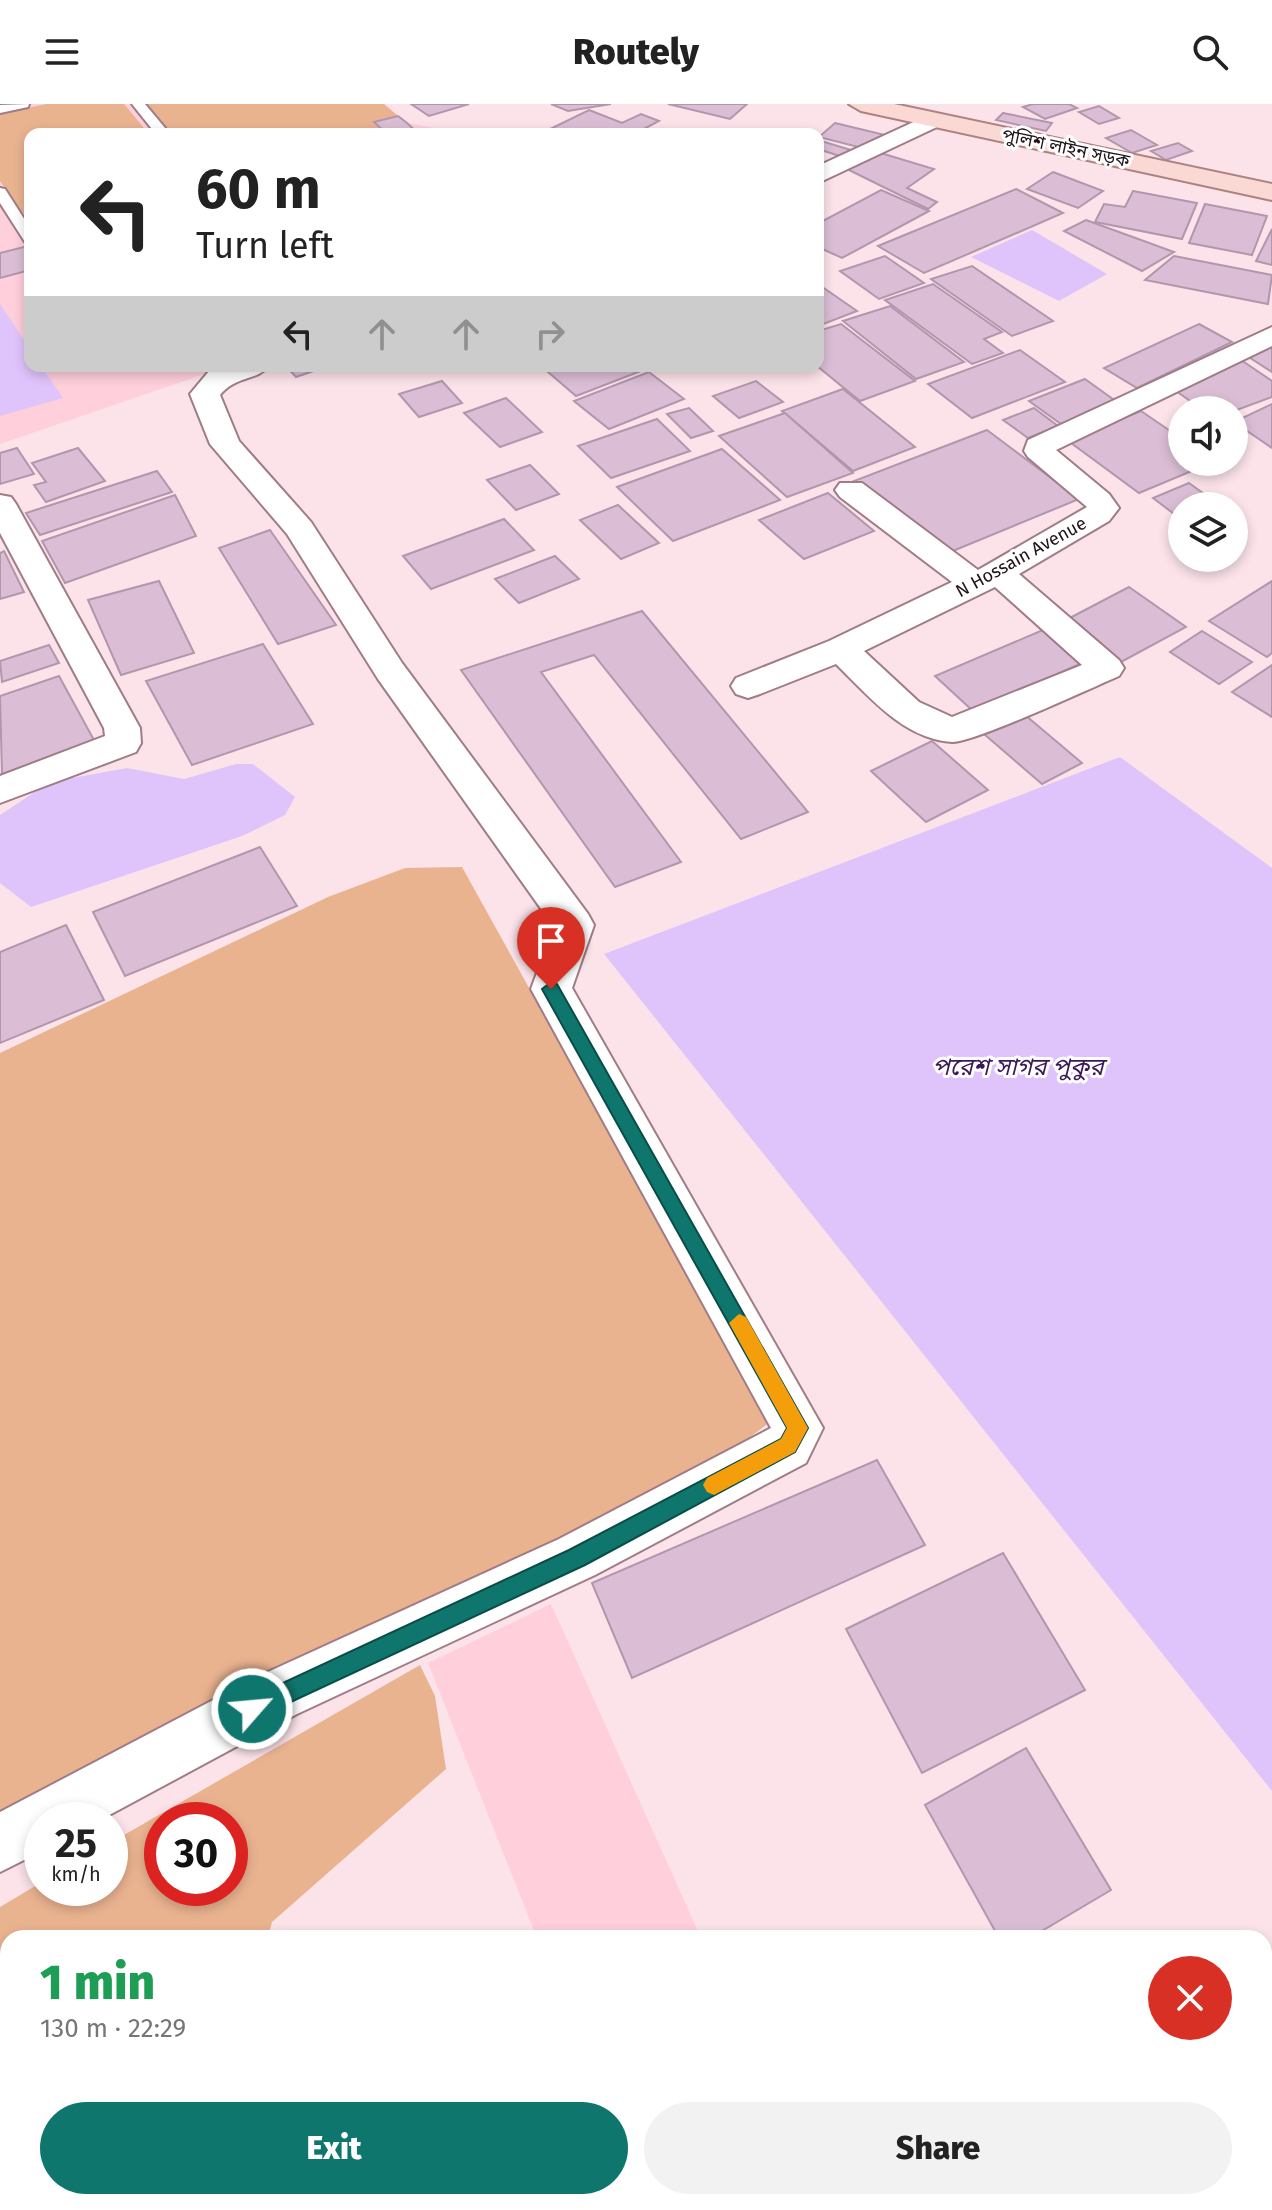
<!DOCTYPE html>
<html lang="en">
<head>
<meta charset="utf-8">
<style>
	:root { --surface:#fff; --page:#f2f2f2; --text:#222; --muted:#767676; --accent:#0f766e }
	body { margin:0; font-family:"Fira Sans","Noto Sans Bengali",sans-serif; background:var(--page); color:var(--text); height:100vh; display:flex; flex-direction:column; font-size:30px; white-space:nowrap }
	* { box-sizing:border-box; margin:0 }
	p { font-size:26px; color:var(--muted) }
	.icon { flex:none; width:44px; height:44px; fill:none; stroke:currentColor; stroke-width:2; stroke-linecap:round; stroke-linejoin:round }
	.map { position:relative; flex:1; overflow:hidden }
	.sheet { position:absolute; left:0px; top:1826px; width:1272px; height:280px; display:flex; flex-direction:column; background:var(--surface); border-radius:24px 24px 0 0; box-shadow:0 4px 12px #0003 }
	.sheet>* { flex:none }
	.hud { position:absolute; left:24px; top:24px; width:800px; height:244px; border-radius:16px; box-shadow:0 4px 12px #0003; background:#fff; color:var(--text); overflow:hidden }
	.buttons { position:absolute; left:1168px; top:292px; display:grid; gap:16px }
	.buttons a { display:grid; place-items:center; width:80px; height:80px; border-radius:50%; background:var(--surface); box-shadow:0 4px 12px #0003; font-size:40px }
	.speed { position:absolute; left:24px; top:1698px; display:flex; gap:16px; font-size:40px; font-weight:700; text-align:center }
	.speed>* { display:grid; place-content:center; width:104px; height:104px; border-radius:50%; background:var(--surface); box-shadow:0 4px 12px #0003; line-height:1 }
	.speed small { font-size:20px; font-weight:400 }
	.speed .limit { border:12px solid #d22; background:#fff; color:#111 }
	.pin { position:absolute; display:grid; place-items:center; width:68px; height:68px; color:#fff; margin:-82px -34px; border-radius:50% 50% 50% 0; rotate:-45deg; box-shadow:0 0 8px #0007 }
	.pin .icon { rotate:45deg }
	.me { position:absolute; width:88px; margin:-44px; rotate:63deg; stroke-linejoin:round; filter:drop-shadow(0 0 6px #0008) }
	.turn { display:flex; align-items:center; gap:28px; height:168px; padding:0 40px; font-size:36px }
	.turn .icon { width:104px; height:104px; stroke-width:2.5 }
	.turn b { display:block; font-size:56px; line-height:68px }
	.lanes { display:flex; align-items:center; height:76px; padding:0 40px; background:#0003; justify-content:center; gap:40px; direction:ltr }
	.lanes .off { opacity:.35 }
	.round { display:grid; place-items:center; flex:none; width:84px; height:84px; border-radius:42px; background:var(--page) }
	.summary { display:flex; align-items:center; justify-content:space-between; height:136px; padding:0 40px }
	h1 { font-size:48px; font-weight:800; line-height:60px; color:#1e9e55 }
	.action { display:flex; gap:16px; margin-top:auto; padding:16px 40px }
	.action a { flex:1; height:92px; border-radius:48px; background:var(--accent); color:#fff; font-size:32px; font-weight:800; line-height:92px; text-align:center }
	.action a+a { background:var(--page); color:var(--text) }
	header { display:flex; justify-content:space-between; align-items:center; height:104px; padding:0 40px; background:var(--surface); font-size:36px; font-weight:800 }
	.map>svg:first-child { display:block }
	.built { fill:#ffcfdc }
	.green { fill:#eab390; fill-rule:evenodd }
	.water { fill:#dfc4fc }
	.building { fill:#dbbed5; stroke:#b296ac; stroke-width:2 }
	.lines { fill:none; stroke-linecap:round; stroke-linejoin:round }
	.lane-casing { stroke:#9f7c86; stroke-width:4 }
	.street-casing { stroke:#9f7c86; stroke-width:4 }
	.primary-casing { stroke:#ac8380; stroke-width:4 }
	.lane { fill:#fff; fill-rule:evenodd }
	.street { fill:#fff; fill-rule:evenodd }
	.primary { fill:#fad9d4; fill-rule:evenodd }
	.route { fill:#0f766e; stroke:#0a4d48; stroke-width:2 }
	.slow { fill:#f59e0b }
	.labels { text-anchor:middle; stroke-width:6; stroke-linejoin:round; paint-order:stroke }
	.far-street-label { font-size:18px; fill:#201317; stroke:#fff }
	.water-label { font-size:24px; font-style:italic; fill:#3c1858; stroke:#fff }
</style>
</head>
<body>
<header><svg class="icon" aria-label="menu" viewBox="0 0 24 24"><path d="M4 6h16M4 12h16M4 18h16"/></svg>Routely<svg class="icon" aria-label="search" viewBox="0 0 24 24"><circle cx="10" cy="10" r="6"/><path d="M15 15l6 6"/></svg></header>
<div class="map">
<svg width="1272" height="2106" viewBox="0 0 1272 2106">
	<rect width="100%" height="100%" fill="#fbe3e9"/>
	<g class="built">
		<polygon points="0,0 384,0 407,19 466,30 30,30 30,262 228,262 0,340"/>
		<polygon points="551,1500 701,1834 537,1834 428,1559"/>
		<polygon points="641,2098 820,2098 823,2106 644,2106"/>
	</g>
	<g class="green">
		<polygon points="46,0 124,0 149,30 30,30 30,119 0,77 0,10"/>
		<polygon points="143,0 384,0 398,12 374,18 387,30 167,30"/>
		<polygon points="462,763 770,1318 717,1358 0,1717 0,949 328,793 405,764"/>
		<path d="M 420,1561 L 435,1592 L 446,1665 L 272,1818 L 268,1834 L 8,1834 L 8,2098 L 247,2098 L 247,2106 L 0,2106 L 0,1803 L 42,1778 L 42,1784 L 110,1784 L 110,1739 ZM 162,1716 L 230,1716 L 230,1784 L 162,1784 Z"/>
	</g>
	<g class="water">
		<polygon points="1032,126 1107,170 1059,197 971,153"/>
		<polygon points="0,200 30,245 30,262 41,262 63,294 0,312"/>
		<polygon points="1120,653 1272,764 1272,1687 604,850"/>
		<polygon points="236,660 253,660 295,693 285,711 242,732 31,803 0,779 0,711 50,678 127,664 184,675"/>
	</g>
	<g class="building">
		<polygon points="411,0 469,0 429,12"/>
		<polygon points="551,0 611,0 568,7"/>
		<polygon points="668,0 747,0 730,15"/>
		<polygon points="1033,0 1069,0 1077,4 1045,15 1023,3"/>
		<polygon points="1099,2 1119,14 1099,20 1079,8"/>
		<polygon points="589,6 622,19 641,10 659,17 640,27 647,30 544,28"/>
		<polygon points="1003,9 1052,19 1046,27 996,16"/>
		<polygon points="398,12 407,19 419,30 387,30 374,18"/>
		<polygon points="835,19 885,31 870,46 819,33"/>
		<polygon points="1131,26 1157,41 1132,49 1106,34"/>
		<polygon points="818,36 854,47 846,54 818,45"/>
		<polygon points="1178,39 1192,47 1166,56 1151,47"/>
		<polygon points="874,47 934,65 907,84 937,98 928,105 849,66"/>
		<polygon points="1053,68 1103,87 1078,104 1027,85"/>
		<polygon points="1016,85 1063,109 924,169 878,142"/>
		<polygon points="881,86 929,107 842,154 818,143 818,115 823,117"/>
		<polygon points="1133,87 1197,99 1182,135 1095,118 1104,100 1125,103"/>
		<polygon points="1205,100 1267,112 1252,151 1189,139"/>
		<polygon points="1086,116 1174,148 1142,167 1064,127"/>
		<polygon points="1272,125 1272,161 1256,157"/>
		<polygon points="28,142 30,166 0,174 0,149"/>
		<polygon points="885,152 924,179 879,195 840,167"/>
		<polygon points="1174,152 1272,171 1268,200 1145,176"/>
		<polygon points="972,162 1053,217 1012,232 931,175"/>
		<polygon points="818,180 857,207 818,222"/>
		<polygon points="933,180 1002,228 984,235 1003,249 972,260 885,196"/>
		<polygon points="890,202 964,258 916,275 843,217"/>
		<polygon points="841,220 915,277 860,297 817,262 818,227"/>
		<polygon points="1199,220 1232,238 1137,284 1104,264"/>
		<polygon points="1272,242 1272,268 1247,252"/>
		<polygon points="1020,246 1065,278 972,314 928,280"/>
		<polygon points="1241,256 1272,277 1272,293 1234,307 1203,306 1169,282"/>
		<polygon points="286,262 328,262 296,273"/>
		<polygon points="541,262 650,262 651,263 576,292"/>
		<polygon points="649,268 684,295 609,325 574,297"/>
		<polygon points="1085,275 1117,298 1061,320 1029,297"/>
		<polygon points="442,277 462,299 419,313 399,290"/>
		<polygon points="756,277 783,298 739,314 713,292"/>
		<polygon points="843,285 915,343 853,367 782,307"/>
		<polygon points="506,294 542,328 500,343 464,309"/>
		<polygon points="1272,300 1272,344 1234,318"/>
		<polygon points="689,304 713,327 691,334 667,310"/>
		<polygon points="1034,304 1058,322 1028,334 1003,316"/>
		<polygon points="1141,307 1182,335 1182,358 1213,358 1139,389 1067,336"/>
		<polygon points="785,309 853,369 787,393 719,332"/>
		<polygon points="657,315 690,347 611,374 578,342"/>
		<polygon points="987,326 1079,395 943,451 854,377"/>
		<polygon points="17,344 34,370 0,380 0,349"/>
		<polygon points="78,344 105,377 46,398 34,381 46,378 32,359"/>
		<polygon points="722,345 780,396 673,437 617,383"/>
		<polygon points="530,361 559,390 516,406 487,376"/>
		<polygon points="157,367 172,388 40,431 26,409"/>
		<polygon points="1189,379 1221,402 1182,402 1182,416 1153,394"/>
		<polygon points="828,389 874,427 804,455 759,416"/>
		<polygon points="175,391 196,432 65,479 42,437"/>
		<polygon points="618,401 659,439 621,455 580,416"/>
		<polygon points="504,415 534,446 431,485 403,452"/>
		<polygon points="270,426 336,521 278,540 219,444"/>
		<polygon points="4,447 24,488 0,495 0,449"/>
		<polygon points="555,452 579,475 519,499 495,475"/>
		<polygon points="159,477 194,549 121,571 88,496"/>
		<polygon points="1272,477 1272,549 1267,553 1209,517"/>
		<polygon points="1129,483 1186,523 1121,558 1064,517"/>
		<polygon points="642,507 808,708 741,735 594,551 541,568 681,758 615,783 461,566"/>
		<polygon points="1050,523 1089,556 973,607 935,572"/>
		<polygon points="1202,527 1252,558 1219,580 1170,548"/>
		<polygon points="263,540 313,620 192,661 146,577"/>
		<polygon points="49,541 59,559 2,578 0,557"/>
		<polygon points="1272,561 1272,613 1232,588"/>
		<polygon points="59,572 95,638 2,671 0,592"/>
		<polygon points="1018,605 1082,659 1042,680 977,624"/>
		<polygon points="932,637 988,686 926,718 871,667"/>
		<polygon points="260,743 297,802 125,872 93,808"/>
		<polygon points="66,821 104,896 0,939 0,848"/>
		<polygon points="877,1356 925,1441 632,1574 592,1479"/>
		<polygon points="1003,1449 1085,1586 922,1669 846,1525"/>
		<polygon points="1026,1644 1111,1786 1030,1834 999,1834 925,1701"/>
		<polygon points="1264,2056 1272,2070 1272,2106 1173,2106 1169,2098 1264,2098"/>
	</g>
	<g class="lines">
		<defs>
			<g id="lane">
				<polygon points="29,0 28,3 0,9 0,1"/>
				<polygon points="132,0 145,0 170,30 156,30"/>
				<polygon points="0,84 5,85 30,124 30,139 25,138 0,99"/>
			</g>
			<g id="street">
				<polygon points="931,10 939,12 943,17 939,22 818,79 818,62"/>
				<path d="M 1272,223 L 1272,242 L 1056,346 L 1109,390 L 1119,404 L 1109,417 L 1019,470 L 1119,556 L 1124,564 L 1119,572 C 1091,584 973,639 952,638 C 903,635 868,591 836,560 L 760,590 L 748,594 L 736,590 L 731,582 L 736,574 L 829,537 L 952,478 L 840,393 L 835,386 L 840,379 L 862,379 L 978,466 L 1087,403 L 1028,353 L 1024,347 L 1028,336 ZM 995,483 L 1082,561 L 952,613 L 919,598 L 864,547 Z"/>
				<path d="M 223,262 L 268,262 C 258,277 236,271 220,291 L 239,337 L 311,418 L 402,559 L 588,810 L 594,821 L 572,884 L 823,1324 L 806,1359 L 595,1471 L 297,1610 L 100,1716 L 42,1716 L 42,1747 L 0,1768 L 0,1708 L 259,1572 L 559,1435 L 771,1324 L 531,885 L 554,823 L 378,575 L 287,430 L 210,340 L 190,290 L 210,266 Z"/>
				<polygon points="0,391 11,393 16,400 140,624 141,639 136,648 0,699 0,672 105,632 104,624 0,429"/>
			</g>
			<polygon id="primary" points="849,0 894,0 1272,80 1272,96 861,7"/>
		</defs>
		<use href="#lane" class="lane-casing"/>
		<use href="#street" class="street-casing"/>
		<use href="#primary" class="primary-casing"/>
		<use href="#lane" class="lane"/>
		<use href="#street" class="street"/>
		<use href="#primary" class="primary"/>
	</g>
	<polygon class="route" points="551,878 557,880 808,1324 795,1348 585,1461 252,1616 244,1613 240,1605 244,1597 569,1446 781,1335 787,1324 542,885"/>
	<polygon class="slow" points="739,1210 746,1213 808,1324 795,1348 714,1391 707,1388 703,1381 707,1374 781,1335 787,1324 729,1219"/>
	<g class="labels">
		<g class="far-street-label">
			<text transform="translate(1066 44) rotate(12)" y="6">পুলিশ লাইন সড়ক</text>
			<text transform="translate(1021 453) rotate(-29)" y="6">N Hossain Avenue</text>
		</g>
		<g class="water-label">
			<text x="1018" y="971">পরেশ সাগর পুকুর</text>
		</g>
	</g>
</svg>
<div class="buttons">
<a><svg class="icon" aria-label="sound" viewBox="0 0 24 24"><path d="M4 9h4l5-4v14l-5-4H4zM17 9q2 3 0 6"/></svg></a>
<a><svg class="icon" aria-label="layers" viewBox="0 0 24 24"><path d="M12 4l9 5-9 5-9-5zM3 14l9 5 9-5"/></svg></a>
</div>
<div class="speed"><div>25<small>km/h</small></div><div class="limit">30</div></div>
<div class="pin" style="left:551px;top:885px;background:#d93025"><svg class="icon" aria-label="arrive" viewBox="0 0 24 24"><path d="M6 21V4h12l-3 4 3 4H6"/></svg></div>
<svg class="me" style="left:252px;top:1605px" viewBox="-20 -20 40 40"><circle r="17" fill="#0f766e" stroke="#fff" stroke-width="3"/><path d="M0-11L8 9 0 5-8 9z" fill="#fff"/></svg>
<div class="hud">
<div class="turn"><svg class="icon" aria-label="left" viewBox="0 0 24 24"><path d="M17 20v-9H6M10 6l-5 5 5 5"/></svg><div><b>60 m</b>Turn left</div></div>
<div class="lanes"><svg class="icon" aria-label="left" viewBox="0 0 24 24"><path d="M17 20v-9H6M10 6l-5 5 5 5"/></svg><svg class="icon off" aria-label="ahead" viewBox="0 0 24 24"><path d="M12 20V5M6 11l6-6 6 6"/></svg><svg class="icon off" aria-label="ahead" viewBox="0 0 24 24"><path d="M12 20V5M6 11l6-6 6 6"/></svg><svg class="icon off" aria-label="right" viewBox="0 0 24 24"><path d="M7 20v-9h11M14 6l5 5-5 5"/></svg></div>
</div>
<section class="sheet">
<div class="summary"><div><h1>1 min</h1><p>130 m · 22:29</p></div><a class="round" style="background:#d93025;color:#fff"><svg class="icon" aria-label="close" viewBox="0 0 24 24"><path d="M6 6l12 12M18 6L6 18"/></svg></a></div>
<div class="action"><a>Exit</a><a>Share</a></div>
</section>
</div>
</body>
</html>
